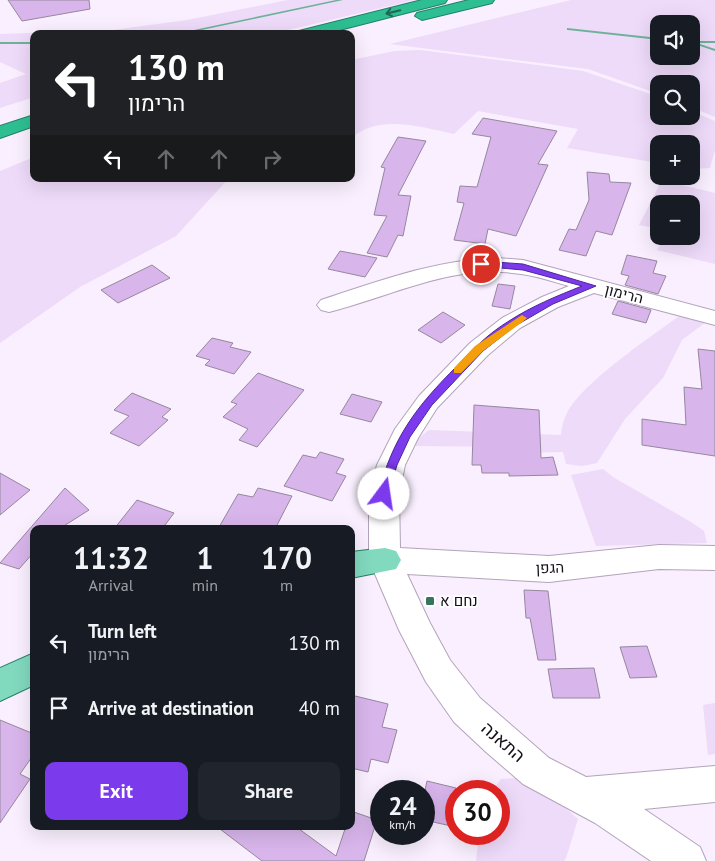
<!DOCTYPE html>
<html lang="en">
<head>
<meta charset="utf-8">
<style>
	:root { --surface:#171b24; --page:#20242c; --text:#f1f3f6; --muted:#9ea1a6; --accent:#7c3aed }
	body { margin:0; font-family:"PT Sans",Heebo,sans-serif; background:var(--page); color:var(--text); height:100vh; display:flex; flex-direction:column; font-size:19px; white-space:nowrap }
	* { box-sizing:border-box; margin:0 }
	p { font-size:16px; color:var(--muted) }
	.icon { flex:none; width:28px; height:28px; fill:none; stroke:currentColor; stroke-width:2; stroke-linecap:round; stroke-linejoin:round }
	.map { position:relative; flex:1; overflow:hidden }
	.side { position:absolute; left:30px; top:525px; width:325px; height:305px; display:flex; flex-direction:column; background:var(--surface); border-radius:10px; box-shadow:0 5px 20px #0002 }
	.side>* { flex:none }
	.hud { position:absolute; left:30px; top:30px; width:325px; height:152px; border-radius:10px; box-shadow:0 5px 20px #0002; background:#202124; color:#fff; overflow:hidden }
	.buttons { position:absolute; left:650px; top:15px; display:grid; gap:10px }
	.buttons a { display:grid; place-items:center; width:50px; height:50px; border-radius:10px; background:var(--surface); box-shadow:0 5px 20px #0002; font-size:25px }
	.speed { position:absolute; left:370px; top:780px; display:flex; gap:10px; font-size:25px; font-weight:700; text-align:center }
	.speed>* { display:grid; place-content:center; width:65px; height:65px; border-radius:50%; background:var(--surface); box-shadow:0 5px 20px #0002; line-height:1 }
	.speed small { font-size:12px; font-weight:400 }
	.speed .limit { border:8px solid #d22; background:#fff; color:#111 }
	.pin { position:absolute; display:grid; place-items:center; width:42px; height:42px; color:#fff; margin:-21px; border:2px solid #fff; border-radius:50%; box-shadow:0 1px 5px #0007 }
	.me { position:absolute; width:55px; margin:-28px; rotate:14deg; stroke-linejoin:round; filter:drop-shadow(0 0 4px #0008) }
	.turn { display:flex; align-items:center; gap:18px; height:105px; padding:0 15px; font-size:22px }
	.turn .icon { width:65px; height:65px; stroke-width:2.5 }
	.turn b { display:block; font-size:35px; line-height:42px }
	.lanes { display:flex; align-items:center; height:48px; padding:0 15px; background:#0003; justify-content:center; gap:25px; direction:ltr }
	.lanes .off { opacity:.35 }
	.eta { display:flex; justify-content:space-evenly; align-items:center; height:85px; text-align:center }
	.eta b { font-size:30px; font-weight:800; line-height:35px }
	.action { display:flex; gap:10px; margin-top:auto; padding:10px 15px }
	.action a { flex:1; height:58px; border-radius:10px; background:var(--accent); color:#fff; font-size:20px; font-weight:800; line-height:58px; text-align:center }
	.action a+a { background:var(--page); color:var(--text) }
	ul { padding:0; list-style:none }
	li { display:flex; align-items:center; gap:15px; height:65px; padding:0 15px }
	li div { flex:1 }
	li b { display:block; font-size:19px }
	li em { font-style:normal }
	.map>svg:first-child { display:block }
	.green { fill:#eedaf9; fill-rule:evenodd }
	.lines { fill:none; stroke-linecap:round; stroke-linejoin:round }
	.stream { fill:#6cb297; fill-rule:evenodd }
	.building { fill:#d8b5eb; stroke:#96879f }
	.minor-casing { stroke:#b3a3bb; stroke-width:2 }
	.major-casing { stroke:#258167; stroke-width:2 }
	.highway-casing { stroke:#258167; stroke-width:2 }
	.minor { fill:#fff; fill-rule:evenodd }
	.major { fill:#81d9be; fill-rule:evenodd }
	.highway { fill:#2dbf92; fill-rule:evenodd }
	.oneway { stroke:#216755 }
	.route { fill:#7c3aed; stroke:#51269a }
	.slow { fill:#f59e0b }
	.poi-dot { fill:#38735d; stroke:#fff; stroke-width:2 }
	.labels { text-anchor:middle; stroke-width:4; stroke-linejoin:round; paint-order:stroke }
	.street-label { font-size:15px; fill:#150f18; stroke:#fff }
	.poi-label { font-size:15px; fill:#150f18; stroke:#fff; text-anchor:start }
	.near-street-label { font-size:18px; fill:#150f18; stroke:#fff }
</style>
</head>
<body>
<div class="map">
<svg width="715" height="861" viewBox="0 0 715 861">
	<rect width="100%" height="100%" fill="#f9effe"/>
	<g class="green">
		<polygon points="288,0 415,0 271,34 34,34 34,97 0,108 0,83 26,74 0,62 0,34 113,30 187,20"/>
		<path d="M 571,0 L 715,0 L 715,117 L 691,107 L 691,84 L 659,84 L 659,94 L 588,69 L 390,44 ZM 659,24 L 691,24 L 691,56 L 659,56 Z"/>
		<path d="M 420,50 L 583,71 L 659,97 L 659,116 L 691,116 L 691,111 L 715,121 L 715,150 L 710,168 L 691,169 L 691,144 L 659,144 L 659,163 L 567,148 L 578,129 L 478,111 L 454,134 C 423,127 376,113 351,139 L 351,60 L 395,51 Z"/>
		<polygon points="34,157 34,179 228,179 176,236 80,287 0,343 0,171"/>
		<polygon points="662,180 715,193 715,264 657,250 666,236 691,236 691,204 659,204 659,229 639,225"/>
		<path d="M 682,314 L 706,322 L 682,340 L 663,378 L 625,419 L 597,463 L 582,466 L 566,464 L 563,452 L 514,453 L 512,447 L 416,446 L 416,440 L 429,430 L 561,435 C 562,427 563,420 567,413 C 583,382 652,336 682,314 Z"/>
		<polygon points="603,469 613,477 691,522 704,531 707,543 596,546 571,475"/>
		<polygon points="715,703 715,754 708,755 703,705"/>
		<polygon points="531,777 578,819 566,858 564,861 476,861 479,834 499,834 499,791 492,791 501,779"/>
	</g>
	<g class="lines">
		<g class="stream">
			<polygon points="336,0 343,0 183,34 175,34"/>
			<polygon points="567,28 659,38 659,40 568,30 567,30"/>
			<polygon points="691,41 715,49 715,51 691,43"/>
			<rect x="698" y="41" width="17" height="2"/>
			<rect x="0" y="42" width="34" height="2"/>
		</g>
	</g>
	<g class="building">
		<polygon points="8,0 89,0 90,9 22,21"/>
		<polygon points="483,118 557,131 538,164 548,165 516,236 488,229 485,244 454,240 464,203 457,202 460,186 477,187 491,137 472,134"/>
		<polygon points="398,137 426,141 398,195 411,196 403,236 398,235 387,257 367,253 387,216 374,215 385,168 381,167"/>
		<polygon points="587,172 609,174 610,182 631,183 612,235 596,231 586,256 559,250 569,229 576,230 589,200"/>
		<polygon points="340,251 377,258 365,277 328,269"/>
		<polygon points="627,255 657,261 653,273 666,276 658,294 625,285 629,276 621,274"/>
		<polygon points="152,265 170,278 118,303 101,290"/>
		<polygon points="498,284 515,286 510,309 492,306"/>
		<polygon points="618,301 651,310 646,323 612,314"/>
		<polygon points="443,312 465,325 441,343 418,330"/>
		<polygon points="212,338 233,343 230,347 251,352 234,374 205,365 210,360 196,356"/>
		<polygon points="698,349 715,351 715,456 642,445 642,419 686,425 684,387 702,389"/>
		<polygon points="258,373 304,390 257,447 239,440 248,429 223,417 237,404 231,402"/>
		<polygon points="132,393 171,409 162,417 168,420 139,446 110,433 129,416 114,410"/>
		<polygon points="352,394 382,402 371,422 340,414"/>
		<polygon points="474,405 539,410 541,458 553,457 558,475 509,476 509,473 482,473 481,465 472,465"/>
		<polygon points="320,452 344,459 336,473 346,476 332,501 284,486 303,455 316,458"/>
		<polygon points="0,473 30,490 0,515"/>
		<polygon points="65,488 89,510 59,529 34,529 34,552 19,569 0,563"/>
		<polygon points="258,488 292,496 275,529 218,529 238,494 253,497"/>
		<polygon points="137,500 174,513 162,529 114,529"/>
		<polygon points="524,590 548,591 556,660 538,660 530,618 526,618"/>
		<polygon points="647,646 657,677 630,678 620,647"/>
		<polygon points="594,668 600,698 553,698 548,669"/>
		<polygon points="351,695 388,704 382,727 397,730 388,763 371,759 368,772 351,768"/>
		<polygon points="0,720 34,734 34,754 20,774 30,779 0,823"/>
		<polygon points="427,781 456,788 456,827 424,820 424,795"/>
		<polygon points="351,811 377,820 364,861 262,861 216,826 295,826 336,856 346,826 351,826"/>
	</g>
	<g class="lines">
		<defs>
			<path id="minor" d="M 497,258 L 523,260 L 715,311 L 715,325 L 594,293 L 558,307 L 520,328 L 488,355 L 437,408 L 418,438 L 405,465 L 399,494 L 400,548 L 549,556 L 659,545 L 715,546 L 715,570 L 659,569 L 549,582 L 407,574 L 430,623 L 450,660 L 480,698 L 549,758 L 586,777 L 715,766 L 715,802 L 644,809 L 700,847 L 706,861 L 651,861 L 595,823 L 523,784 L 486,752 L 454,722 L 426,682 L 399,630 L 369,560 L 369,494 L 377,465 L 395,429 L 419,396 L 470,343 L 502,318 L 542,297 L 569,286 C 554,282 537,276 521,274 C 453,263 393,296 329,312 L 321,310 L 317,305 L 321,300 C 379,281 435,260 497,258 Z"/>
			<g id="major">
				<polygon points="385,548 396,551 401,560 396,569 351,578 351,552"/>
				<polygon points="34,653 34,685 0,701 0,668"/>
			</g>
			<g id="highway">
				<polygon points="422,0 447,0 445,3 324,34 296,34 299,31"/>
				<polygon points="469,0 494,0 492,3 422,20 415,16 417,13"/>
				<polygon points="34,115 34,126 0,138 0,126"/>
			</g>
		</defs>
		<use href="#minor" class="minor-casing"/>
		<use href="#major" class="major-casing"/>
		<use href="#highway" class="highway-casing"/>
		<use href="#minor" class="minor"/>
		<use href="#major" class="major"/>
		<use href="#highway" class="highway"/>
	</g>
	<defs><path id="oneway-shaft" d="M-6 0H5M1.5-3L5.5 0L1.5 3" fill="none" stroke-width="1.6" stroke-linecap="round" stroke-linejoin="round" transform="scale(1.25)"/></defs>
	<use class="oneway" href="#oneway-shaft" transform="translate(393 12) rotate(166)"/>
	<path class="route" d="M 481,261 L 523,264 L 596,286 L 553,304 L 515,326 L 483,351 L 432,405 L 410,437 L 397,465 L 388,497 L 380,497 L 378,494 C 393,437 416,407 457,366 C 473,349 489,333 509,321 C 532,306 557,296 582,286 L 523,270 L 478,266 L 478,262 Z"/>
	<polygon class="slow" points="522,315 527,318 525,320 483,351 461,373 454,373 454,368 475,346"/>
	<rect class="poi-dot" x="425" y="596" width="10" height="10" rx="2.5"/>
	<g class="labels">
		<g class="street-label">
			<text transform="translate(624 294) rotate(14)" y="5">הרימון</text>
			<text transform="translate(550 568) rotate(-2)" y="5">הגפן</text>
		</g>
		<g class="poi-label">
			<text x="440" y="606">נחם א</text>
		</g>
		<g class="near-street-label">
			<text transform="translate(503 742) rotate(41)" y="6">התאנה</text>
		</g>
	</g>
</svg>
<div class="buttons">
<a><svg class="icon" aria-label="sound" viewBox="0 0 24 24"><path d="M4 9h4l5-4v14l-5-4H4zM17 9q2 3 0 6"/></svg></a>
<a><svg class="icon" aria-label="search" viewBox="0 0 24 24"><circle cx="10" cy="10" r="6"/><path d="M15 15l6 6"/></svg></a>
<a>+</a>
<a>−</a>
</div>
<div class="speed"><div>24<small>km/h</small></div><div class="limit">30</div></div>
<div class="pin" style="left:481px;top:264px;background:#d93025"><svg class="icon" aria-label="arrive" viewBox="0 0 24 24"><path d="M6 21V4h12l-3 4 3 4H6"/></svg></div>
<svg class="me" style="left:384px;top:494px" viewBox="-20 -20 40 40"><circle r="19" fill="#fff"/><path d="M0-13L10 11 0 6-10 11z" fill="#7c3aed"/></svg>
<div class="hud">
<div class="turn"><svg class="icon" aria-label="left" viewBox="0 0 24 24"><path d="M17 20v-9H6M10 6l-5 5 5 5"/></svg><div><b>130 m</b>הרימון</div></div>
<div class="lanes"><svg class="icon" aria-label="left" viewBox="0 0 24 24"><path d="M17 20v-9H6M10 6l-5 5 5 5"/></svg><svg class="icon off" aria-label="ahead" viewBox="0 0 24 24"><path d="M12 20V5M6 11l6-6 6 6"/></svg><svg class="icon off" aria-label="ahead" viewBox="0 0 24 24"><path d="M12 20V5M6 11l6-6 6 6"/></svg><svg class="icon off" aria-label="right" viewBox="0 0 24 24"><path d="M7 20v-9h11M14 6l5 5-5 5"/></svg></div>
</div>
<section class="side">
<div class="eta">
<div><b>11:32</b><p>Arrival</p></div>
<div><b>1</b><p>min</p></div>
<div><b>170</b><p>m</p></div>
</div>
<ul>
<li><svg class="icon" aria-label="left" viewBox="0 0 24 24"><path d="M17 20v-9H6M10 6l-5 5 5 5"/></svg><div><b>Turn left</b><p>הרימון</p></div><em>130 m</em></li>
<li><svg class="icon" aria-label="arrive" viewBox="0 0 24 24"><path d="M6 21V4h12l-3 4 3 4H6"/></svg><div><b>Arrive at destination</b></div><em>40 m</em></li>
</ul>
<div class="action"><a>Exit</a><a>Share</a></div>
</section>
</div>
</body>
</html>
